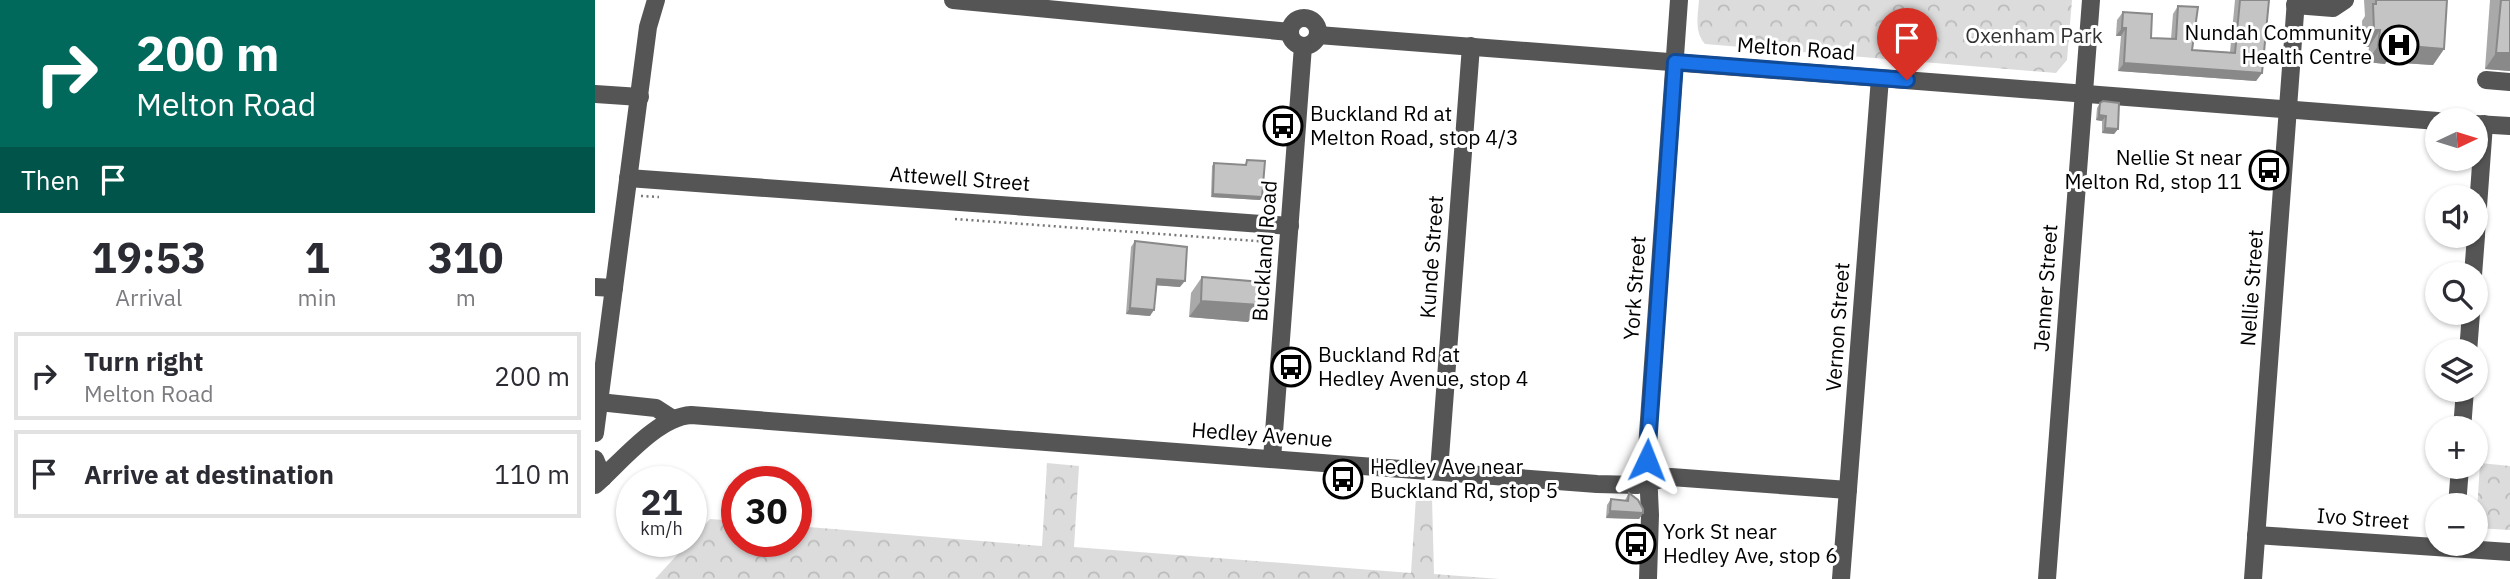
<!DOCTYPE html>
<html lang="en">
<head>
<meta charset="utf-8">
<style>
	:root { --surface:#fff; --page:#f2f2f3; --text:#2b2b33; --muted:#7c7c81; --line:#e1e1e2 }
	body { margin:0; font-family:"IBM Plex Sans",sans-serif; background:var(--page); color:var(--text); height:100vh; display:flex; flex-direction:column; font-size:26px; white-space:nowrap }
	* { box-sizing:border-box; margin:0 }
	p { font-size:23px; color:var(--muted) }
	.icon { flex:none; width:38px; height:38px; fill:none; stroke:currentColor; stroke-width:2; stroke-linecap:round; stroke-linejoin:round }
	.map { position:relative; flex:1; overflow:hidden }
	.drawer { display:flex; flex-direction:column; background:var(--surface); width:595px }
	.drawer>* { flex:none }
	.top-card { background:#00695c; color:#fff; overflow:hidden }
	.needle { width:46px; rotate:86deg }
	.fabs { position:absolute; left:1830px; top:108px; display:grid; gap:14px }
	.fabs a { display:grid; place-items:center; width:63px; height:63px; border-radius:50%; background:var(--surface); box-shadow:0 2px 5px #0004; font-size:35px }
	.speed { position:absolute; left:21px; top:466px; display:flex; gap:14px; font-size:35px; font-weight:700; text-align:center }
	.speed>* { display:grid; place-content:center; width:91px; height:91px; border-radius:50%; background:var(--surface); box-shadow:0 2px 5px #0004; line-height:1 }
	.speed small { font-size:18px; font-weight:400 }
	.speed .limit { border:10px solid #d22; background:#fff; color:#111 }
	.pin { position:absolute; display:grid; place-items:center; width:60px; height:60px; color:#fff; margin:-72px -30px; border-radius:50% 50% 50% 0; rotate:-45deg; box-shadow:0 0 7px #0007 }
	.pin .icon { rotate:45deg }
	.me { position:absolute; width:77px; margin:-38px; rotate:2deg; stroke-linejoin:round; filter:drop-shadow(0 0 5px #0008) }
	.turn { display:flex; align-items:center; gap:24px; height:147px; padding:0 21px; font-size:32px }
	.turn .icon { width:91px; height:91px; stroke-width:2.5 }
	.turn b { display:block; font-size:49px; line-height:60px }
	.then { display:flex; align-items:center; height:66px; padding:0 21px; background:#0003; gap:14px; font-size:26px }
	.eta { display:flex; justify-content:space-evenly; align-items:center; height:119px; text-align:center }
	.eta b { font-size:42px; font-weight:700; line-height:49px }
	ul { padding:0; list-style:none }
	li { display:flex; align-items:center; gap:21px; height:88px; margin:0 14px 10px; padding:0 7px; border:4px solid var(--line); border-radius:0px }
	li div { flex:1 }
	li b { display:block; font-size:26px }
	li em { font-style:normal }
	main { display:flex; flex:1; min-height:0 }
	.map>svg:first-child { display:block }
	.forest { fill:url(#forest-crowns) }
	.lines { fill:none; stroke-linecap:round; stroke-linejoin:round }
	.path { stroke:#777; stroke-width:2.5; stroke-dasharray:2 3.5; stroke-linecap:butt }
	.minor { stroke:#555; stroke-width:18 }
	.wall { fill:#a9a9a9 }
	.shaded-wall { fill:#898989 }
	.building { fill:#c4c4c4; stroke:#898989; stroke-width:2 }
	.route-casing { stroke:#114b97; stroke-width:18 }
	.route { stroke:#1a73e8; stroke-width:12 }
	.labels { text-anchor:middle; stroke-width:6; stroke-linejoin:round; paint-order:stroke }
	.poi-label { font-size:21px; fill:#000; stroke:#fff; text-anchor:start }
	.park-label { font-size:21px; fill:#333; stroke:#fff }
	.street-label { font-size:21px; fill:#000; stroke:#fff }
</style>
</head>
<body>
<main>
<section class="drawer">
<div class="top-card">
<div class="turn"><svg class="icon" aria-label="right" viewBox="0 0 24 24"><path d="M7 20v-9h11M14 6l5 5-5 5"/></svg><div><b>200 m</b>Melton Road</div></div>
<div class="then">Then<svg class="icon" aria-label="arrive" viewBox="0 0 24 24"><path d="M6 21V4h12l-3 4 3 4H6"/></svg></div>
</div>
<div class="eta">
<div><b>19:53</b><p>Arrival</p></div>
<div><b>1</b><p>min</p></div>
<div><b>310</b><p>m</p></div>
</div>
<ul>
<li><svg class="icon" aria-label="right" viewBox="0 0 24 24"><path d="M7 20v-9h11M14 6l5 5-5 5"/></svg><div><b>Turn right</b><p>Melton Road</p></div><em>200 m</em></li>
<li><svg class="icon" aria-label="arrive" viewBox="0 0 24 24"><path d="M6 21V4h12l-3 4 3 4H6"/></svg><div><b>Arrive at destination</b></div><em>110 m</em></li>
</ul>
</section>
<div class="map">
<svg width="1915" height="579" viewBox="0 0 1915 579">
	<defs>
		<pattern id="forest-crowns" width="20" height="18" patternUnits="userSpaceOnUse" patternTransform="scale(1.75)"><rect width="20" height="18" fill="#dcdcdc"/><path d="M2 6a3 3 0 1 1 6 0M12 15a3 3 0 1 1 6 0" fill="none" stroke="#bbb"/></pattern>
	</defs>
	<rect width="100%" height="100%" fill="#fff"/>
	<g class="forest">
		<path d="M 1104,0 L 1477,0 L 1472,60 L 1461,73 L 1110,44 C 1099,32 1103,15 1104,0 Z"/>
		<polygon points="452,463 484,466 479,547 816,573 821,497 837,498 839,574 904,579 60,579 115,519 142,521 142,541 201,541 201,526 447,546"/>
		<polygon points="1885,463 1915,466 1915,530 1881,528"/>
	</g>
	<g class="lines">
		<g class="path">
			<polyline points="46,196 64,197"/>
			<polyline points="360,219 675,242"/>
		</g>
		<g class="minor">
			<polyline points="358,0 695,32"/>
			<polyline points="1700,5 1738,8 1750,0"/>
			<circle cx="709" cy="32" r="14"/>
			<polyline points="723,35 1843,121"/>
			<polyline points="1891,80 1915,82"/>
			<polyline points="0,94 45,97"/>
			<polyline points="1881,124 1915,126"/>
			<polyline points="33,178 695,226"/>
			<polyline points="1881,234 1889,124"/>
			<polyline points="1878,275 1881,236"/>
			<polyline points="0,287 19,288"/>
			<polyline points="1873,352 1876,313"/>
			<polyline points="4,402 61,408 78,419"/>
			<polyline points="1867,429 1870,390"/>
			<polyline points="0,433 53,27 61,0"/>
			<polyline points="0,459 8,478"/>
			<polyline points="677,459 708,46"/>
			<polyline points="844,471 876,46"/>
			<path d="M 0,485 C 25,463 62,417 96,415 L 1002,484 L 1042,485 L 1076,477 L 1253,490"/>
			<polyline points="1862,506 1865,467"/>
			<polyline points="1661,535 1915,552"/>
			<polyline points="1053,579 1055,515 1052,448 1084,0"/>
			<polyline points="1246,579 1285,78"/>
			<polyline points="1452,579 1496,0"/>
			<polyline points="1658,579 1701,0"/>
		</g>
	</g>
	<g class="wall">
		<polygon points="1640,0 1674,0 1667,73 1661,81 1523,71 1526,36 1521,36 1522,20 1528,12 1556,38 1576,39 1578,14 1583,6 1597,50 1635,52"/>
		<polygon points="1769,0 1852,0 1849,49 1838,65 1791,62 1790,64 1772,62 1774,47 1768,47 1767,21 1770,16"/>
		<polygon points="1895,0 1915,0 1915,71 1890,69"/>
		<polygon points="1505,103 1523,129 1519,134 1507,133 1507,121 1501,120 1502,108"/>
		<polygon points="652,160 667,197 665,200 616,197 617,166 619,163 650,165"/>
		<polygon points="540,241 585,287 561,285 555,316 531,314 536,247"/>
		<polygon points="607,277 665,305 653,322 594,317 596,293"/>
		<polygon points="1034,493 1048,513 1044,519 1011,518 1012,505 1016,499 1030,500"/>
	</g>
	<g class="shaded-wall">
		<polygon points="1527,28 1531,28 1526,36 1521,36"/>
		<polygon points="1779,30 1785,30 1774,47 1768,47"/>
		<polygon points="1802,45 1849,49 1838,65 1791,62 1790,64 1772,62 1783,46"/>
		<polygon points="1901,53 1915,53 1915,71 1890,69"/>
		<polygon points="1529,63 1667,73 1661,81 1523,71"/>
		<polygon points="1504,115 1511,116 1507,121 1501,120"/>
		<polygon points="1510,128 1523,129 1519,134 1507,133"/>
		<polygon points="618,194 667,197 665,200 616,197"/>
		<polygon points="562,279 590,281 585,287 557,285"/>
		<polygon points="606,301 665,305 653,322 594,317"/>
		<polygon points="535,308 559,310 555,316 531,314"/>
		<polygon points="1015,511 1048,513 1044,519 1011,518"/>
	</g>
	<g class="building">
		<polygon points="1645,0 1674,0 1667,73 1529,63 1531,28 1527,28 1528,12 1557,14 1556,38 1581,39 1583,6 1603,7 1597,50 1640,53"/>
		<polygon points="1781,0 1852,0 1849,49 1802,45 1801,48 1783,46 1785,30 1779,30 1778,4 1781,4"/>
		<polygon points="1906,0 1915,0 1915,53 1901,53"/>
		<polygon points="1508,101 1524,103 1523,129 1510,128 1511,116 1504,115 1505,103"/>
		<polygon points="652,160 670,161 667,197 618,194 619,163 651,165"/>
		<polygon points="540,241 592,247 590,281 562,279 559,310 535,308"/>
		<polygon points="607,277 667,282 665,305 606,301"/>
		<polygon points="1034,493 1043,500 1048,509 1048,513 1015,511 1016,499 1033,501"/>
	</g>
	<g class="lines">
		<defs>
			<polyline id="route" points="1052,460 1080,62 1312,80"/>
		</defs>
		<use href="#route" class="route-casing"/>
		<use href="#route" class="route"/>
	</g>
	<defs>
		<symbol id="hospital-ring" viewBox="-11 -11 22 22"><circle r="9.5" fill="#fff" stroke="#000" stroke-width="1.5"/><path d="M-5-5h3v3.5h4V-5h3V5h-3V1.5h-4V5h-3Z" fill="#000"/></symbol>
		<symbol id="bus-ring" viewBox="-11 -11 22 22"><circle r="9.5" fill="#fff" stroke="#000" stroke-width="1.5"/><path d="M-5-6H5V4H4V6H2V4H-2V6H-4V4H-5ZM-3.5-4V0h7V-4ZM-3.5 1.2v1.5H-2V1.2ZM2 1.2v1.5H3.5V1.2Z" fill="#000"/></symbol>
	</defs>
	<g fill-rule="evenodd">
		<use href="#hospital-ring" x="1782" y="23" width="44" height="44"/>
		<use href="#bus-ring" x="666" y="104" width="44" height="44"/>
		<use href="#bus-ring" x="1652" y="148" width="44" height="44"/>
		<use href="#bus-ring" x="674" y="345" width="44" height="44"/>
		<use href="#bus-ring" x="726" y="457" width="44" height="44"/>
		<use href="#bus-ring" x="1019" y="522" width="44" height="44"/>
	</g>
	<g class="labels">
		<g class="poi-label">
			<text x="1777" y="40" text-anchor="end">Nundah Community<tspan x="1777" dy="24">Health Centre</tspan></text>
			<text x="715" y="121">Buckland Rd at<tspan x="715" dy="24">Melton Road, stop 4/3</tspan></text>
			<text x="1647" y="165" text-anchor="end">Nellie St near<tspan x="1647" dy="24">Melton Rd, stop 11</tspan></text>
			<text x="723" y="362">Buckland Rd at<tspan x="723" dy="24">Hedley Avenue, stop 4</tspan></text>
			<text x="775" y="474">Hedley Ave near<tspan x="775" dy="24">Buckland Rd, stop 5</tspan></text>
			<text x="1068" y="539">York St near<tspan x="1068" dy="24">Hedley Ave, stop 6</tspan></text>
		</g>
		<g class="park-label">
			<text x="1439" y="43">Oxenham Park</text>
		</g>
		<g class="street-label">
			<text transform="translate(1201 49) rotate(4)" y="7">Melton Road</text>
			<text transform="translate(365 179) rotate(4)" y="7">Attewell Street</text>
			<text transform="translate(670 251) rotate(-86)" y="7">Buckland Road</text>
			<text transform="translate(837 257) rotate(-86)" y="7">Kunde Street</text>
			<text transform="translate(1040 288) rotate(-86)" y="7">York Street</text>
			<text transform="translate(1451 288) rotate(-86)" y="7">Jenner Street</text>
			<text transform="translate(1657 288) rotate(-86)" y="7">Nellie Street</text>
			<text transform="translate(1243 327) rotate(-86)" y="7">Vernon Street</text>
			<text transform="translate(667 435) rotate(4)" y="7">Hedley Avenue</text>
			<text transform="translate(1768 519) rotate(4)" y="7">Ivo Street</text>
		</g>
	</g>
</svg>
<div class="fabs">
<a><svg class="needle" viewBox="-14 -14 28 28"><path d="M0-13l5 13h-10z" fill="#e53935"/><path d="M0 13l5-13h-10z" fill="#7c7c81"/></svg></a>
<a><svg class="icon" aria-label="sound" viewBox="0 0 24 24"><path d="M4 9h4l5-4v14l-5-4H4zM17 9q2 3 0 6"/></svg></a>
<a><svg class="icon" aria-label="search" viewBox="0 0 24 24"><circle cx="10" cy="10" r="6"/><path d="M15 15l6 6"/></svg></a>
<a><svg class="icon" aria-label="layers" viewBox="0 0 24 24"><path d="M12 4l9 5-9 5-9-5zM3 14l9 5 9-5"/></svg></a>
<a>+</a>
<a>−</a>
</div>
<div class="speed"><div>21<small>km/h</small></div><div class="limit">30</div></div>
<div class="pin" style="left:1312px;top:80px;background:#d93025"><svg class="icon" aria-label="arrive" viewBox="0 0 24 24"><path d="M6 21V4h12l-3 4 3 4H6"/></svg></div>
<svg class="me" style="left:1052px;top:460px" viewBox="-20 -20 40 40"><path d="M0-17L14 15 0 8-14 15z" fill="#1a73e8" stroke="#fff" stroke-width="4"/></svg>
</div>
</main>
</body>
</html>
